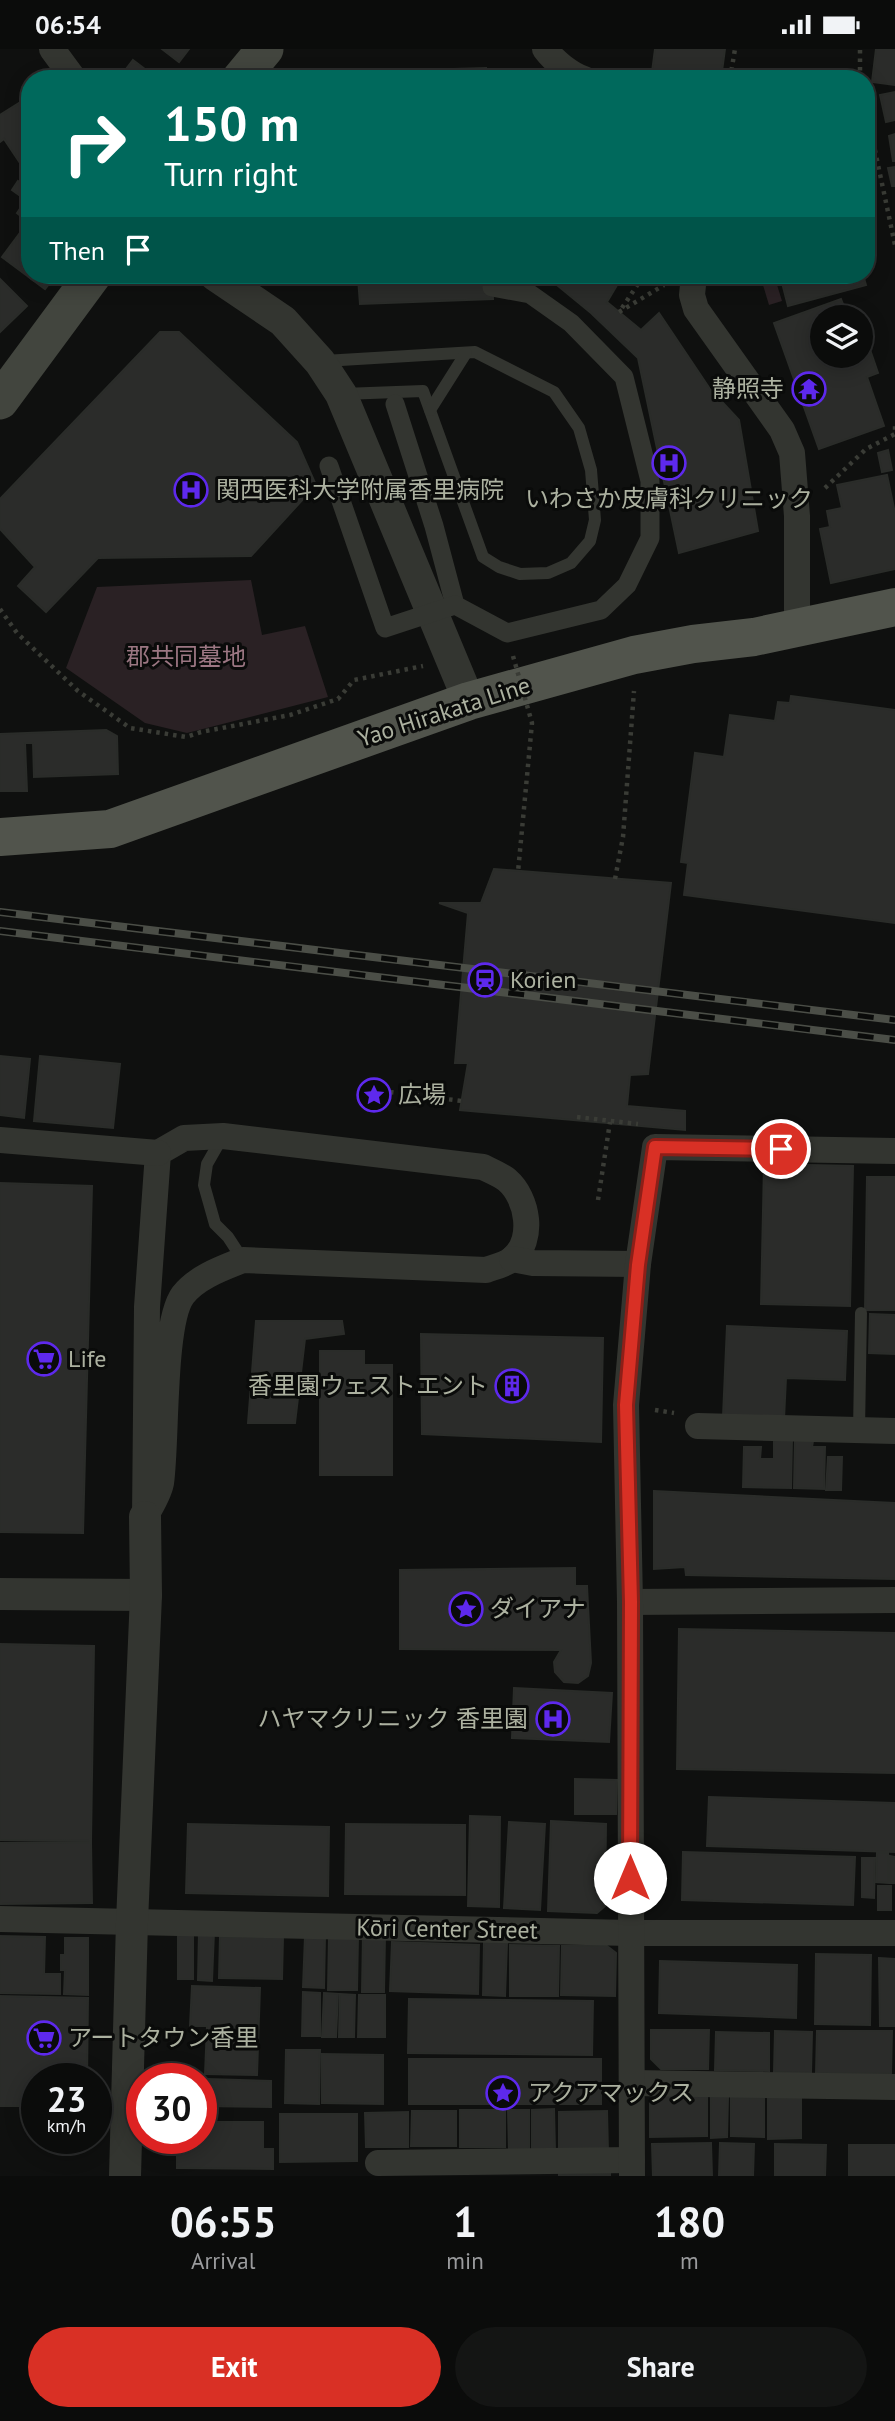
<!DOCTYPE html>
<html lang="en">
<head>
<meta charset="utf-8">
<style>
	:root { --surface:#0b0c0b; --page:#141514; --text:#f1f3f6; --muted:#9a9b9d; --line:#2b2c2c; --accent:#d93025 }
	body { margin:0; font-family:"PT Sans","Noto Sans JP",sans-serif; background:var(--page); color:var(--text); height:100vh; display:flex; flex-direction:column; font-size:26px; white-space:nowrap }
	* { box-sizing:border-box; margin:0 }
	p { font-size:23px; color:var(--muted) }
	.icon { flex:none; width:38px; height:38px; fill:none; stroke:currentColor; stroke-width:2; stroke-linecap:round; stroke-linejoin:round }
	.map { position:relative; height:2127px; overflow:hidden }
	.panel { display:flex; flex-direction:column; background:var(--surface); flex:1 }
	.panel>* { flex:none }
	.banner { position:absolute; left:21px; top:21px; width:854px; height:214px; border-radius:28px; box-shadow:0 4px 18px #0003,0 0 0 2px var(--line); background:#00695c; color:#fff; overflow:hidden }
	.buttons { position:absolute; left:810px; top:256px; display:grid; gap:14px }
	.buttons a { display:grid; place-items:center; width:63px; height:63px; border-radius:50%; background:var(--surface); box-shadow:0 4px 18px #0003,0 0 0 2px var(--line); font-size:35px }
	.speed { position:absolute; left:21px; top:2014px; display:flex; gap:14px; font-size:35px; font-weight:700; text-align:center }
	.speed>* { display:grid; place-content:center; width:91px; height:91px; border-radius:50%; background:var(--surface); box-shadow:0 4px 18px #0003,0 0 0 2px var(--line); line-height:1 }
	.speed small { font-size:18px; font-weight:400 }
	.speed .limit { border:10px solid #d22; background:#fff; color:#111 }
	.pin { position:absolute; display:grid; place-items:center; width:60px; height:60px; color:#fff; margin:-30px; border:4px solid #fff; border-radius:50%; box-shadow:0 2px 7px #0007 }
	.me { position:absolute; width:77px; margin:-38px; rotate:0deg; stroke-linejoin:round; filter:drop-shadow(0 0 5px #0008) }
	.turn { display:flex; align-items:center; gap:24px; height:147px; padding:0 28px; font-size:32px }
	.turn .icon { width:91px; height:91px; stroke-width:2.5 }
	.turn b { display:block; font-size:49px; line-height:60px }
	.then { display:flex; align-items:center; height:66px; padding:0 28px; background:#0003; gap:14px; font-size:26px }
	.eta { display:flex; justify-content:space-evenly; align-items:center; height:119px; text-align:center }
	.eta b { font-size:42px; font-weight:700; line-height:49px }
	.button { display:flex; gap:14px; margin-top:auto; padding:14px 28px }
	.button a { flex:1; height:80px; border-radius:42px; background:var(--accent); color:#fff; font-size:28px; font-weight:700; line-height:80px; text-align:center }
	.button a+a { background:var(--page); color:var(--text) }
	.status { display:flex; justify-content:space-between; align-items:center; height:49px; padding:0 35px; background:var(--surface); direction:ltr }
	.status svg { height:19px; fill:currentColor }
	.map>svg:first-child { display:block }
	.green { fill:#2a2124 }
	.building { fill:#2b2c2a; stroke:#2a2c29; stroke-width:2 }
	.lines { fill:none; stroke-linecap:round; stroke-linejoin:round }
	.path { stroke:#3a3c36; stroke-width:4.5; stroke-dasharray:3.5 5; stroke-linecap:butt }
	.service { stroke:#333530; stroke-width:12 }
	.pedestrian { stroke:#333530; stroke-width:19 }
	.minor { stroke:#333530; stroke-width:26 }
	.tertiary { stroke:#333530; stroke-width:32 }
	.secondary { stroke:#42453e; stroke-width:37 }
	.primary { stroke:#51544c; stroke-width:38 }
	.rail-casing { stroke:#4b4e47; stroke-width:8 }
	.rail { stroke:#0a0b0a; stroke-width:5; stroke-dasharray:16; stroke-linecap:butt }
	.path-bridge { stroke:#3a3c36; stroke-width:4.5; stroke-dasharray:3.5 5; stroke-linecap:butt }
	.pedestrian-bridge { stroke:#333530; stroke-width:19 }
	.route-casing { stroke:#8d1f18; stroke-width:18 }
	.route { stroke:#d93025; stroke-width:12 }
	.labels { text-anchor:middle; stroke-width:6; stroke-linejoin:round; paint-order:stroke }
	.poi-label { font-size:24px; fill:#acb1a0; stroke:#0a0b0a; text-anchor:start }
	.park-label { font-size:24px; fill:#9c7783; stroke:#0a0b0a }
	.street-label { font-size:24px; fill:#acb1a0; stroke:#0a0b0a }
</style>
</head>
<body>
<div class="status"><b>06:54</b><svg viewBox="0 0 49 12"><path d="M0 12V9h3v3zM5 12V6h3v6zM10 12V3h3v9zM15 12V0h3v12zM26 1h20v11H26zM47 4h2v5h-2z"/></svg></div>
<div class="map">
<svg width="895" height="2127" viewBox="0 0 895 2127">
	<rect width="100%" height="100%" fill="#0f100f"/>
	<g class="green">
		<polygon points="760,226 774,226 782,252 769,256"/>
		<polygon points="251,531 262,586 305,577 328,648 187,684 145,674 66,619 97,538"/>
	</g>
	<g class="building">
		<polygon points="162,0 189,0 179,13"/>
		<polygon points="655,0 725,0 721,30 689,30 652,23"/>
		<polygon points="876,0 895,0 895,36 872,33"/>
		<polygon points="133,11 158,30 131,30 123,24"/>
		<polygon points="486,19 486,30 352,30 352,23"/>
		<polygon points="895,43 895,71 886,73 880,46"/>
		<polygon points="30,47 30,125 28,126 4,90 0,93 0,66"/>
		<polygon points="895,85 895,112 893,112 889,87"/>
		<polygon points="895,118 895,137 892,137 888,119"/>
		<polygon points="18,132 30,140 30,226 56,226 45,240 2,208 28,173 17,164 26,151 12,141"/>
		<polygon points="330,226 492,226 493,250 360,255 358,229 331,230"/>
		<polygon points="517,226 623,226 607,253 641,281 659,264 710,340 739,371 758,482 679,504 638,309 591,264 552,232"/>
		<polygon points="780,226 863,226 866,236 788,257"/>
		<polygon points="0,230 27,257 0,283"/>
		<polygon points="841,250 848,268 822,268 822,306 861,306 861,287 865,286 878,324 867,328 884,377 819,400 774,274"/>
		<polygon points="160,283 179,283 297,393 316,436 251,507 98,509 46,563 18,537 35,518 0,480 0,450"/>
		<polygon points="888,401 892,421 882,423 878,404"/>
		<polygon points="887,426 895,464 895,520 831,534 820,480 830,478 827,462 842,459 837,436"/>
		<polygon points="791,647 895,661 895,874 684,846 688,814 681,813 695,704 724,708 730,666 775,672 778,653 790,654"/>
		<polygon points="106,681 117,687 118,725 34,728 33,694 25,694 27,742 0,742 0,685"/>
		<polygon points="494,820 671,834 648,1025 630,1026 627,1057 685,1062 685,1081 460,1061 468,1014 455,1014 468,864 439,854 481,854"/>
		<polygon points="0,1007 30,1010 24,1069 0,1066"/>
		<polygon points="40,1007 120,1015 113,1079 34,1072"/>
		<polygon points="764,1115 853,1117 850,1257 761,1255"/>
		<polygon points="867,1128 895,1128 895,1261 865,1261"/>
		<polygon points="0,1134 92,1137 83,1484 0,1483"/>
		<polygon points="870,1265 895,1266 895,1305 869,1304"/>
		<polygon points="256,1272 342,1272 344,1285 305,1290 295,1374 248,1374"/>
		<polygon points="727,1277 847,1282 845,1331 786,1329 784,1370 723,1367"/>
		<polygon points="421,1285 603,1289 601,1393 422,1385"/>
		<polygon points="320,1302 364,1302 364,1316 392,1316 392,1426 320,1426"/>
		<polygon points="774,1389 792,1389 791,1439 743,1438 744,1398 761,1398 760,1410 774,1410"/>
		<polygon points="795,1392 813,1392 812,1398 825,1398 824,1440 794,1439"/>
		<polygon points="828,1408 842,1408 841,1441 826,1441"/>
		<polygon points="654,1442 895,1454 895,1530 686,1526 685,1518 654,1520"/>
		<polygon points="575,1519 575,1537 587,1537 591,1614 588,1627 578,1634 564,1633 555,1623 554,1613 561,1601 400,1600 400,1521"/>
		<polygon points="679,1580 895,1584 895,1724 677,1720"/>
		<polygon points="0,1595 94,1597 91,1792 0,1791"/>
		<polygon points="514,1639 612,1644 609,1693 512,1689"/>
		<polygon points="575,1730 617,1731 616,1765 575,1765"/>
		<polygon points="709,1748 895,1754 895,1803 707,1797"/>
		<polygon points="470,1767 500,1768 499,1858 468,1857"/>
		<polygon points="551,1772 606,1775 605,1857 597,1864 548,1862"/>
		<polygon points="509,1773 545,1775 540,1861 504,1859"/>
		<polygon points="188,1775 329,1778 328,1847 186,1844"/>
		<polygon points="346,1775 465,1776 465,1846 345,1845"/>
		<polygon points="91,1793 92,1854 0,1855 0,1794"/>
		<polygon points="683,1803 855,1808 853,1856 682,1851"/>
		<polygon points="877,1804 888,1804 888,1834 876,1833"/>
		<polygon points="890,1807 895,1808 895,1834 890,1834"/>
		<polygon points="862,1809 875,1809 874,1849 862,1848"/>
		<rect x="878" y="1837" width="13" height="24"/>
		<polygon points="193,1883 193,1930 178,1930 178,1884"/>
		<polygon points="199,1883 214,1883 212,1932 198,1931"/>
		<polygon points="363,1886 385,1887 384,1943 362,1943"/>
		<polygon points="0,1887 45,1888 44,1925 60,1925 60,1945 0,1944"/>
		<polygon points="220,1887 283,1888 282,1930 219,1929"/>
		<polygon points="305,1887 325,1887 324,1939 303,1938"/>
		<polygon points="329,1888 358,1888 357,1941 328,1941"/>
		<polygon points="65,1889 88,1889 88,1946 64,1945 65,1921 61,1921 61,1906 65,1906"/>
		<polygon points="392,1893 479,1896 478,1945 390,1942"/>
		<polygon points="484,1894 507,1894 505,1947 483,1946"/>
		<polygon points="510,1896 559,1897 558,1947 510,1947"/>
		<polygon points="562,1897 607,1897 616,1904 615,1947 561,1946"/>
		<polygon points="816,1905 871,1906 870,1976 815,1975"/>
		<polygon points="879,1909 895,1910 895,1977 880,1977"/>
		<polygon points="660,1912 797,1916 796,1969 659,1964"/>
		<polygon points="192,1937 260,1939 257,2026 205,2025 207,1977 190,1977"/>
		<polygon points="303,1943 320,1944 320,1987 302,1987"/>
		<polygon points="324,1944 338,1945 336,1988 322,1988"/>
		<polygon points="340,1945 355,1946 354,1988 339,1988"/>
		<polygon points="359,1946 385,1946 385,1988 358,1988"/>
		<polygon points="0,1947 88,1949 87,2030 37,2030 37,2053 21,2053 21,2057 0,2057"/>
		<polygon points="409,1950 593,1952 592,2006 408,2004"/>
		<polygon points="651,1981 709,1981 708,2020 661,2020 651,2010"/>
		<polygon points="775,1982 812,1983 811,2024 774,2023"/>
		<polygon points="817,1982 892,1982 891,2024 816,2024"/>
		<polygon points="716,1983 769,1984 769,2022 715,2021"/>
		<polygon points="286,2001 320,2001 319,2055 285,2054"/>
		<polygon points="322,2005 383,2006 383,2055 322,2054"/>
		<rect x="409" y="2010" width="192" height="45"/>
		<polygon points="175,2029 271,2032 271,2058 201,2057 201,2030"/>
		<polygon points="657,2046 707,2046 707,2087 650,2088 650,2054"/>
		<polygon points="711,2048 728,2048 727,2088 711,2089"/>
		<polygon points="731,2049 764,2049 764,2088 731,2087"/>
		<polygon points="768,2049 801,2049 801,2089 768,2090"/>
		<polygon points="554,2060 555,2101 532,2101 532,2061"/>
		<rect x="460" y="2061" width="45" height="37"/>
		<polygon points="508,2061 529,2061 529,2100 509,2100"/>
		<polygon points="412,2062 456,2062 456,2097 411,2097"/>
		<polygon points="607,2062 608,2102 559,2101 559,2063"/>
		<polygon points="408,2063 408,2098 366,2098 365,2064"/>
		<polygon points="201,2064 216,2064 216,2073 263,2073 263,2100 273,2100 273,2120 177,2119 177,2090 201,2090"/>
		<polygon points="280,2065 357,2065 357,2112 280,2113"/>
		<polygon points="711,2094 712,2127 653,2127 652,2095"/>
		<polygon points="720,2094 754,2095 753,2127 719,2127"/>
		<polygon points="775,2095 826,2096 825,2127 775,2127"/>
		<rect x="849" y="2096" width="46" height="31"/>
		<polygon points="610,2124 610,2127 559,2127 559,2125"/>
	</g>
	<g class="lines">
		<g class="path">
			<polyline points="730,30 735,0"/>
			<polyline points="860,30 860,0"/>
			<polyline points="866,59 895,196"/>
			<polyline points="622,259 640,232 640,226"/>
			<polyline points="619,263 664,236"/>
			<polyline points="825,439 866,400 895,385 895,377"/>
			<polyline points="0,560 17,584 78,642 130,679 186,688 201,683 290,666 338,650 354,631 423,617"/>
			<polyline points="615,830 623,788 634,642"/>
			<polyline points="390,1043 462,1052"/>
			<polyline points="577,1068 638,1075"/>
			<polyline points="598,1151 610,1073"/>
			<polyline points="655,1361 674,1364"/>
		</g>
		<g class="service">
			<polyline points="324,312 475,303 554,343 579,379 591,421 595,471 590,492 571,514 548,524 520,525 499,518 483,508 423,342 343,345"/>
			<polyline points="430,361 466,304"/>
			<polyline points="223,1087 207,1115 204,1136 215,1175 228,1188 243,1211"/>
			<polyline points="859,1381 861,1264"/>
		</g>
		<polyline class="pedestrian" points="395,355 434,477 455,556"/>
		<g class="minor">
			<polyline points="52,0 74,30"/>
			<path d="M 545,0 C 554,12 570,25 584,30"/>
			<polyline points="694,226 692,246 696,260 782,381 792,404 797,467 797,579"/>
			<path d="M 223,1087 L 483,1118 C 491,1122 501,1126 507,1131 C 528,1149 535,1191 512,1210 C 505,1216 494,1218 486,1221 L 243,1211 C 223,1219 197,1228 183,1246 C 162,1274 167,1393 161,1434 C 159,1445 151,1458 145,1468 L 147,1258 L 158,1104 L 184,1089 Z"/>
			<polyline points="0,1091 158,1104"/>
			<polyline points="512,1210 533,1214 638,1215"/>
			<polyline points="698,1377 895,1382"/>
			<polyline points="630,1553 895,1551"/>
			<polyline points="0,1870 630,1884 895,1884"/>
			<polyline points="632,2034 895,2038"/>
			<polyline points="378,2114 632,2111"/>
			<polyline points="632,2127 630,1553 626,1356 638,1215 655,1098 895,1102"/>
		</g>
		<g class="tertiary">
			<polyline points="215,226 283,272 320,313 341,345 469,652"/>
			<polyline points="0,1545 146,1546"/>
			<polyline points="125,2127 132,1873 146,1546 145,1468"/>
		</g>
		<g class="secondary">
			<polyline points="240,30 265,0"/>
			<polyline points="0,352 93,226"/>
		</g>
		<polyline class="primary" points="0,788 110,780 469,652 634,606 693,595 754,588 895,558"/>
		<defs>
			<g id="rail">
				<polyline points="0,863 895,971"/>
				<polyline points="0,882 895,991"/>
			</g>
		</defs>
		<use href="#rail" class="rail-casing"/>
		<use href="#rail" class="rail"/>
		<polyline class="path-bridge" points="513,607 532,674 518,823"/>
		<polyline class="pedestrian-bridge" points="329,417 385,579 455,556 507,584 601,561 627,536 650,489 650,432 624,328 571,274 530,245 492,238"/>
	</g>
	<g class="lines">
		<defs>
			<polyline id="route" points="630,1829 631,1553 626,1356 638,1216 655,1098 781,1100"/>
		</defs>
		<use href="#route" class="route-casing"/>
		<use href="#route" class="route"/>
	</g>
	<defs>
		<symbol id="temple-ring" viewBox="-11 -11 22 22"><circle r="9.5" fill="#0a0b0a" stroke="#5e29ed" stroke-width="1.5"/><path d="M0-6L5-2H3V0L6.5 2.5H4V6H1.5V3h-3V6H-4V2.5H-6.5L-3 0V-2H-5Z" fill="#5e29ed"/></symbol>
		<symbol id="hospital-ring" viewBox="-11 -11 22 22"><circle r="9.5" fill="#0a0b0a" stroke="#5e29ed" stroke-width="1.5"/><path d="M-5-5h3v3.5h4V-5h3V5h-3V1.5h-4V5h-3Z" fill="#5e29ed"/></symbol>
		<symbol id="station-ring" viewBox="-11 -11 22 22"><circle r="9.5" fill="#0a0b0a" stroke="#5e29ed" stroke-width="1.5"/><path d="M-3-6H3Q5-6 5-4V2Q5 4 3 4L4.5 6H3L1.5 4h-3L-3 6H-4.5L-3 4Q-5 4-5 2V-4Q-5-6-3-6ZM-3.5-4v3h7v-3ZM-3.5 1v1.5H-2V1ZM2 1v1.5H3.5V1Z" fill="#5e29ed"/></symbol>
		<symbol id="sight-ring" viewBox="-11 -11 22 22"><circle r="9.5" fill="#0a0b0a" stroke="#5e29ed" stroke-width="1.5"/><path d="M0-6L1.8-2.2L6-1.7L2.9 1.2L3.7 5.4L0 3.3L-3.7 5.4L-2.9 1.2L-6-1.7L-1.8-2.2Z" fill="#5e29ed"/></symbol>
		<symbol id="supermarket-ring" viewBox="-11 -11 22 22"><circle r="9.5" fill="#0a0b0a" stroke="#5e29ed" stroke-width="1.5"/><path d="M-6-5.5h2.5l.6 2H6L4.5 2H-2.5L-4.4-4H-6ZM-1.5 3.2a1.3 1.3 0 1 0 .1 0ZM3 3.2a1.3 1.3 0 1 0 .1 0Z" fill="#5e29ed"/></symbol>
		<symbol id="building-ring" viewBox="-11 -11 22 22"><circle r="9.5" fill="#0a0b0a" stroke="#5e29ed" stroke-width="1.5"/><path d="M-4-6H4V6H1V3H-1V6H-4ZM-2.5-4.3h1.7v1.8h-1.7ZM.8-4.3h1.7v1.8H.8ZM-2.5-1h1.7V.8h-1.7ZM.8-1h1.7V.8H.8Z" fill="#5e29ed"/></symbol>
	</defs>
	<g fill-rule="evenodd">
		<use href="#temple-ring" x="790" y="321" width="38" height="38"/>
		<use href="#hospital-ring" x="650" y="395" width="38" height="38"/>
		<use href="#hospital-ring" x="172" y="422" width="38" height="38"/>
		<use href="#station-ring" x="466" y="912" width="38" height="38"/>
		<use href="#sight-ring" x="355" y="1027" width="38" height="38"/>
		<use href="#supermarket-ring" x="25" y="1291" width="38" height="38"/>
		<use href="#building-ring" x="493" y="1318" width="38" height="38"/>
		<use href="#sight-ring" x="447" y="1541" width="38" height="38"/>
		<use href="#hospital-ring" x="534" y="1651" width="38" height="38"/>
		<use href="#supermarket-ring" x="25" y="1970" width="38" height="38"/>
		<use href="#sight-ring" x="484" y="2025" width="38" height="38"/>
	</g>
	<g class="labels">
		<g class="poi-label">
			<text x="784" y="348" text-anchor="end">静照寺</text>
			<text x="216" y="449">関西医科大学附属香里病院</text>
			<text x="669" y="458" text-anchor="middle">いわさか皮膚科クリニック</text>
			<text x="510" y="939">Korien</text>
			<text x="398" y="1054">広場</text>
			<text x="68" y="1318">Life</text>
			<text x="488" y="1345" text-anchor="end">香里園ウェストエント</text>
			<text x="490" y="1568">ダイアナ</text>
			<text x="528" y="1678" text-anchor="end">ハヤマクリニック 香里園</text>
			<text x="68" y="1997">アートタウン香里</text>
			<text x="528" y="2052">アクアマックス</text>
		</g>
		<g class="park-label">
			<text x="186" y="616">郡共同墓地</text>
		</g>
		<g class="street-label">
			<text transform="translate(444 663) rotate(-18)" y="8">Yao Hirakata Line</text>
			<text transform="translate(447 1880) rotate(1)" y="8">Kōri Center Street</text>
		</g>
	</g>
</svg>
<div class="buttons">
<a><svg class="icon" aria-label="layers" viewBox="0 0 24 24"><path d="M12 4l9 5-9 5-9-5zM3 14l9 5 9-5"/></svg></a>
</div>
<div class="speed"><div>23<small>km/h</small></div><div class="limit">30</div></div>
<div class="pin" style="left:781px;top:1100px;background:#d93025"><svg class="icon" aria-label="arrive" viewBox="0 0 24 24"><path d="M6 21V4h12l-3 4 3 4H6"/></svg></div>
<svg class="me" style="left:630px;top:1829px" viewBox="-20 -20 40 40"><circle r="19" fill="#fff"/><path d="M0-13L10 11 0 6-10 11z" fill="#d93025"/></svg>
<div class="banner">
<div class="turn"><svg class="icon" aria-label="right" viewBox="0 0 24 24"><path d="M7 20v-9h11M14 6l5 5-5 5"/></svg><div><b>150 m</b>Turn right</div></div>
<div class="then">Then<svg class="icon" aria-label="arrive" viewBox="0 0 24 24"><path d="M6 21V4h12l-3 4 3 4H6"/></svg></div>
</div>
</div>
<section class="panel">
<div class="eta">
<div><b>06:55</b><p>Arrival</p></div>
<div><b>1</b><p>min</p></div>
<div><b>180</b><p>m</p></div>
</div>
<div class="button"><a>Exit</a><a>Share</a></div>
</section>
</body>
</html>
